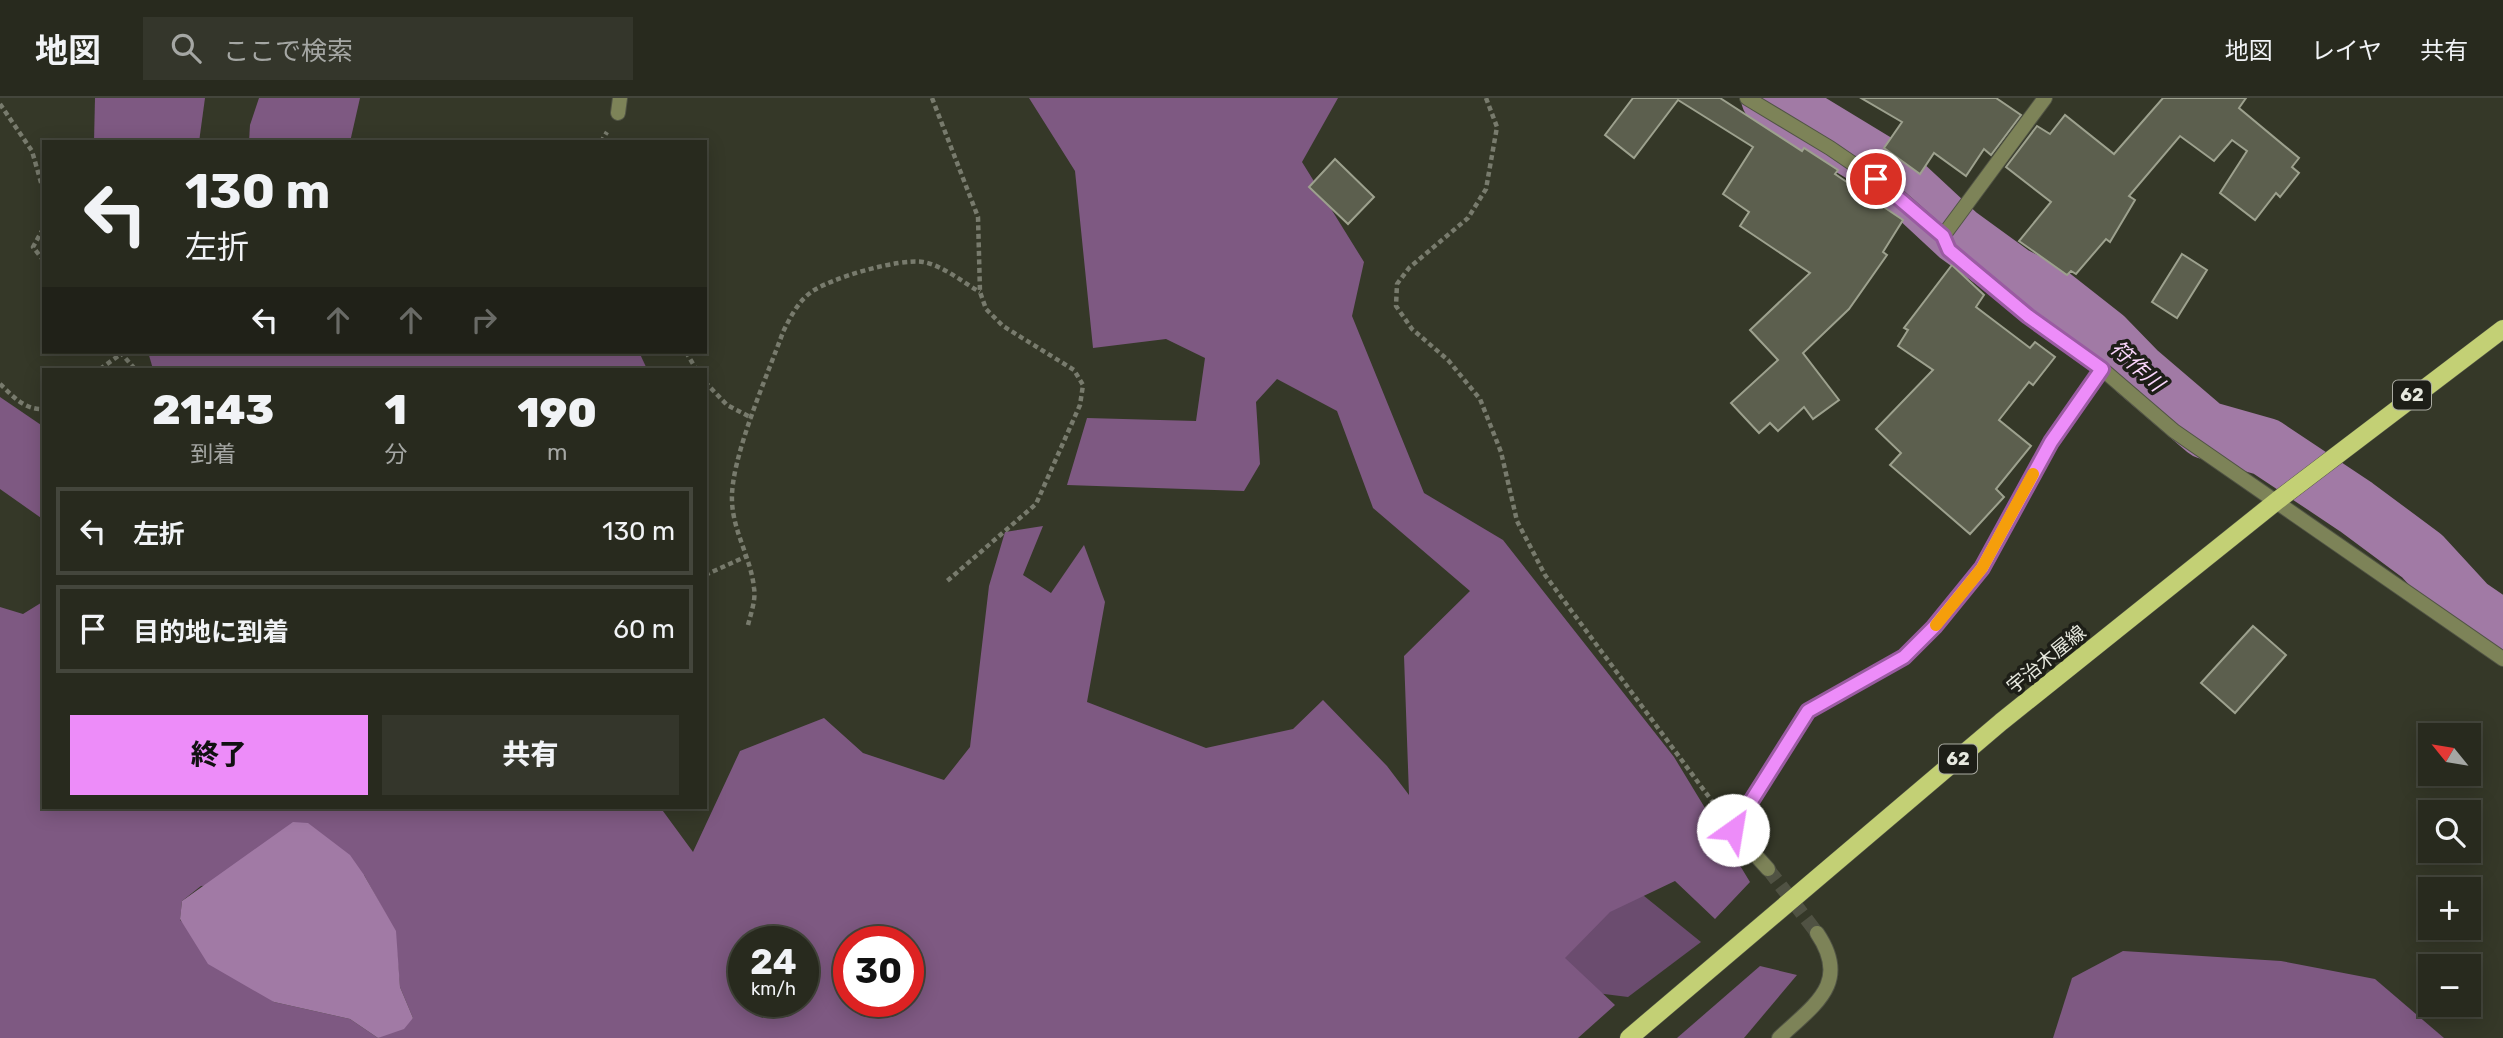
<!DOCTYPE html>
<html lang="ja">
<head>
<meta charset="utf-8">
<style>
	:root { --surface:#282a1e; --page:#34362b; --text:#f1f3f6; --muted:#a5a7a4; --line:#44463c; --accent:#ed8cf9 }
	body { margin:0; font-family:Rubik,"Noto Sans JP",sans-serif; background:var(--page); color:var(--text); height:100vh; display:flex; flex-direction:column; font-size:26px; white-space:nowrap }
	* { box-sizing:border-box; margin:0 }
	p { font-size:23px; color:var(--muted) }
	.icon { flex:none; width:38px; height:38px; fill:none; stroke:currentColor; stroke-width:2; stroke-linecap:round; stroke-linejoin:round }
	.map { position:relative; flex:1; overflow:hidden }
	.panel { position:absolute; left:42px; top:270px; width:665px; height:441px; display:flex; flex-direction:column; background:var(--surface); border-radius:0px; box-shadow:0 4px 18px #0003,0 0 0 2px var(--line) }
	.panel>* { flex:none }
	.hud { position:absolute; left:42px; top:42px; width:665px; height:214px; border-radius:0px; box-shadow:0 4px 18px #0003,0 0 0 2px var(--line); background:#282a1e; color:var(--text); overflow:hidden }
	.needle { width:46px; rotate:300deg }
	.tools { position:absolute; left:2418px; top:625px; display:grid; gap:14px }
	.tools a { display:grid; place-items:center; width:63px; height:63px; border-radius:0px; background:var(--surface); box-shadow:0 4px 18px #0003,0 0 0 2px var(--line); font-size:35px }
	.speed { position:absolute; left:728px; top:828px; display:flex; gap:14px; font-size:35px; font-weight:700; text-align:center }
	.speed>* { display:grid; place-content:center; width:91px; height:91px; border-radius:50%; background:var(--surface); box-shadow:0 4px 18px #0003,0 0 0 2px var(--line); line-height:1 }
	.speed small { font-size:18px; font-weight:400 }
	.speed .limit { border:10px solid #d22; background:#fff; color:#111 }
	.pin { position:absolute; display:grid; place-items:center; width:60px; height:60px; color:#fff; margin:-30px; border:4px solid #fff; border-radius:50%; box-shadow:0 2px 7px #0007 }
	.me { position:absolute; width:77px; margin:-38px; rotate:32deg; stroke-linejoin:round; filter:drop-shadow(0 0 5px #0008) }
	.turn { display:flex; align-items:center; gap:24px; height:147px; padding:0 28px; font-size:32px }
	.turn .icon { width:91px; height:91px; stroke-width:2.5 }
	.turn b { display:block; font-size:49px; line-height:60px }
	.lanes { display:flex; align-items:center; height:66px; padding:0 28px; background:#0003; justify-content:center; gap:35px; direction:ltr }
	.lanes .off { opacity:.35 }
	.eta { display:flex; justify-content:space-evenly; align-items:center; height:119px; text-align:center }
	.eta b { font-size:42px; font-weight:800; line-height:49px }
	.button { display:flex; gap:14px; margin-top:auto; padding:14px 28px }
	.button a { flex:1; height:80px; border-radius:0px; background:var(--accent); color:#111; font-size:28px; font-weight:800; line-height:80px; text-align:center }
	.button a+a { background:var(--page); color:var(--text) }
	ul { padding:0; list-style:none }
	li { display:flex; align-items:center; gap:21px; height:88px; margin:0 14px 10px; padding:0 14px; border:4px solid var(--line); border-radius:0px }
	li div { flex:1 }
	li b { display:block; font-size:26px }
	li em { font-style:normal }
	header { display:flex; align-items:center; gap:42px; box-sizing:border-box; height:98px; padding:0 35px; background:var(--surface); border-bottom:2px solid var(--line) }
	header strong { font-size:33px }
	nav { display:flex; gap:38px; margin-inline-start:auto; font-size:24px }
	.search { width:490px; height:63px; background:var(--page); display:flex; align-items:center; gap:18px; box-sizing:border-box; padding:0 24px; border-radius:0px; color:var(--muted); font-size:26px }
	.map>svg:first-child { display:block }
	.green { fill:#6b4c6f }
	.forest { fill:#7e5982; fill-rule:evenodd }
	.water { fill:#a17aa5 }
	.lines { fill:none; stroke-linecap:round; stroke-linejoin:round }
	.river { stroke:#a17aa5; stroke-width:58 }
	.building { fill:#5c5f4e; stroke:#9da18e; stroke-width:2 }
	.minor-tunnel { stroke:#505243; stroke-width:14; stroke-dasharray:14 7; stroke-linecap:butt }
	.minor-casing { stroke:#515445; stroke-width:16 }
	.primary-casing { stroke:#515445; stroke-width:19 }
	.path { stroke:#787b6d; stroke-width:4.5; stroke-dasharray:5 3.5; stroke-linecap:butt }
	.minor { stroke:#7d8358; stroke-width:14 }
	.primary { stroke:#c3d075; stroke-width:18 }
	.route-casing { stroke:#9a5ba2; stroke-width:18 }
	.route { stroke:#ed8cf9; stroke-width:12 }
	.slow { stroke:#f59e0b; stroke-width:12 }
	.labels { text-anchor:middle; stroke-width:7; stroke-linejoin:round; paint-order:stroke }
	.shield { fill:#1d1e17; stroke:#aaaba2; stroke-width:2 }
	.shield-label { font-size:18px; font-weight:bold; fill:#e6e8de }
	.street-label { font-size:19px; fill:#e6e8de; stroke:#1d1e17 }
	.water-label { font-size:21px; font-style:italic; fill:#fad6fd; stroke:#1d1e17 }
</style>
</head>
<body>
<header>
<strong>地図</strong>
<div class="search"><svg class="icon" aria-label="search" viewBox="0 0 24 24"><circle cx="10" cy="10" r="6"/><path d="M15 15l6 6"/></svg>ここで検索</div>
<nav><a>地図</a><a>レイヤ</a><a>共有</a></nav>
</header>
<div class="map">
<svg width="2503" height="940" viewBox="0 0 2503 940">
	<rect width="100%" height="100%" fill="#353828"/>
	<polygon class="green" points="1628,785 1701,844 1628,899 1533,887"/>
	<g class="forest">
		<polygon points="95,0 205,0 199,44 94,44"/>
		<polygon points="259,0 360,0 350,44 249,44 250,27"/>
		<path d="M 1029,0 L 1338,0 L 1302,64 L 1364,164 L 1352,218 L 1424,395 L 1503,442 L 1674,659 L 1750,784 L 1715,821 L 1675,783 L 1610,814 L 1565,860 L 1615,907 L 1578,940 L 0,940 L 0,509 L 23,516 L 44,503 L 44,709 L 660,709 L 693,754 L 740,653 L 824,620 L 863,655 L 944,682 L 970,649 L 989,488 L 1005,434 L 1043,428 L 1023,477 L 1051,495 L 1084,447 L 1105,504 L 1087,604 L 1206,650 L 1293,631 L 1323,602 L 1387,668 L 1409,697 L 1404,558 L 1470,493 L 1373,410 L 1337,313 L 1277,281 L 1256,304 L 1260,366 L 1244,393 L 1067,387 L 1087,320 L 1196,323 L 1205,260 L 1166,241 L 1093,250 L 1075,73 ZM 364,777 L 395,833 L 400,889 L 413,920 L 378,940 L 350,921 L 274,904 L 180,822 L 182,803 L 201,788 ZM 744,844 L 803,844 L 803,903 L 744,903 ZM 849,844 L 908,844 L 908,903 L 849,903 Z"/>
		<polygon points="148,254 639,254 647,271 153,271"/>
		<polygon points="0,299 44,329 44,422 0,391"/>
		<polygon points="2123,853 2281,863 2375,881 2444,940 2053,940 2072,880"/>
		<polygon points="1760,868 1797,877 1744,940 1677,940"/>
	</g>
	<polygon class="water" points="293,724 308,725 350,757 364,777 396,833 400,889 413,920 404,931 378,940 350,921 274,904 208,866 180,821 182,803"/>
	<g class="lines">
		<polyline class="river" points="1770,0 1887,71 1958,137 2013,177 2048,195 2104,239 2137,273 2206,332 2266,349 2356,409 2422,458 2468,508 2503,532"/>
	</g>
	<g class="building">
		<polygon points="1633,0 1720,0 1802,53 1804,50 1838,72 1835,76 1903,122 1883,154 1887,157 1849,211 1803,255 1839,302 1813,321 1804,309 1778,333 1770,325 1759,335 1731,305 1778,262 1750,232 1810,175 1740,128 1749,114 1723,96 1753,49 1678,2 1634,60 1605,37"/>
		<polygon points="1861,0 1996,0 2021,17 1991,57 1984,51 1966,78 1934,55 1920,76 1884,50 1902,24"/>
		<polygon points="2163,0 2246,0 2239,10 2299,60 2292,69 2299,75 2280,99 2276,95 2255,122 2220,95 2247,53 2232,42 2214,63 2180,38 2129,98 2135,102 2110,144 2106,141 2076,176 2071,173 2067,177 2019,143 2051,104 2006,69 2037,28 2050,36 2065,17 2114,56"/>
		<polygon points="1335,61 1374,99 1348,126 1309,89"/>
		<polygon points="2182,156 2207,172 2177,220 2152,204"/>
		<polygon points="1952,167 1984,197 1976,209 2030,250 2035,244 2055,259 2033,287 2029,284 1999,322 2031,348 1996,391 2004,399 1970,436 1890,367 1901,355 1876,331 1933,272 1898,248 1908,232 1904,230"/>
		<polygon points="2253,528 2286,557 2235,615 2201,585"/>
	</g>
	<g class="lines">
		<polyline class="minor-tunnel" points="1768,771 1817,835"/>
		<defs>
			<g id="minor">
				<polyline points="1747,0 1830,50 1890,91 1943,138 1949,152 2028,218 2102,271 2174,333 2503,561"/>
				<polyline points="618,15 620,0"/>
				<polyline points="1943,138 2045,0"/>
				<polyline points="1768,771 1733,732 1808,613 1904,559 1934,529 1982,470 2051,344 2102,271"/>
				<path d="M 1779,940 C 1815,906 1851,885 1817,835"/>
			</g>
			<polyline id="primary" points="1629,940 2001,624 2278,402 2503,231"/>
		</defs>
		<use href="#minor" class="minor-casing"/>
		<use href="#primary" class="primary-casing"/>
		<g class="path">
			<polyline points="932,0 978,119 980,194 986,211 1003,228 1074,272 1083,287 1080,307 1036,406 946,484"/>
			<polyline points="1486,0 1497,29 1486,91 1468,120 1409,170 1397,186 1396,208 1412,231 1448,262 1480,301 1501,354 1517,423 1545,477 1720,714"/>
			<polyline points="0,6 32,53 44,95"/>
			<polyline points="601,44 607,34"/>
			<polyline points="44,122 43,131 33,149 44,163"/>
			<polyline points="120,254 135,271"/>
			<polyline points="686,254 696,271"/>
			<polyline points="100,271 121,256"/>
			<polyline points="705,284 727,307 752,320"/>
			<path d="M 0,286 C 13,298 24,312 44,311"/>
			<polyline points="705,477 747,458"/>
			<path d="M 748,527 C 751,515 756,502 754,490 C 751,460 733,434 732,403 C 730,361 768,276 783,234 C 790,220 797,205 810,195 C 829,180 900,160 923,164 C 942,167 964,185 980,194"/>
		</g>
		<use href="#minor" class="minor"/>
		<use href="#primary" class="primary"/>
	</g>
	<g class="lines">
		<defs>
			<polyline id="route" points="1733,732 1808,613 1904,559 1934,529 1982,470 2051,344 2102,271 2028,218 1968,168 1949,152 1943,138 1876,81"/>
		</defs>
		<use href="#route" class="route-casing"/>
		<use href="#route" class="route"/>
		<polyline class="slow" points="1936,527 1982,470 2033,376"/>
	</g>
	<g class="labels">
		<g class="shield">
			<rect x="2393" y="282.5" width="38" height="29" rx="5"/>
			<rect x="1939" y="646.5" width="38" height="29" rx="5"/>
		</g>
		<g class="shield-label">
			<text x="2412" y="303">62</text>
			<text x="1958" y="667">62</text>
		</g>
		<g class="street-label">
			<text transform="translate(2046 561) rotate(-39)" y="7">宇治木屋線</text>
		</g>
		<g class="water-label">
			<text transform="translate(2137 268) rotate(42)" y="7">符作川</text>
		</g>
	</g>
</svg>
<div class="tools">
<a><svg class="needle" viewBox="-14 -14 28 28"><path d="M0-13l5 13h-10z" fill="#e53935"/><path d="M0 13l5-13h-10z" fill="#a5a7a4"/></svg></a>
<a><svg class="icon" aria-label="search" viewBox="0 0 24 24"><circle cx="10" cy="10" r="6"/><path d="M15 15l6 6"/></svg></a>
<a>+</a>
<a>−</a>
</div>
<div class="speed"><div>24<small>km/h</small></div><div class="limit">30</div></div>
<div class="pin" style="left:1876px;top:81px;background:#d93025"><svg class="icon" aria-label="arrive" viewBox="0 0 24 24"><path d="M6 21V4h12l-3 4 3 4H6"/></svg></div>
<svg class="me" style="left:1733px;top:732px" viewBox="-20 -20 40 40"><circle r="19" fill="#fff"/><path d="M0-13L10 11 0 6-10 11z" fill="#ed8cf9"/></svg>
<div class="hud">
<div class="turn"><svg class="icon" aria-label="left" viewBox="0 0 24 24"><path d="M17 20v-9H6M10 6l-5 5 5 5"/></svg><div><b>130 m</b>左折</div></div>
<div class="lanes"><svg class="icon" aria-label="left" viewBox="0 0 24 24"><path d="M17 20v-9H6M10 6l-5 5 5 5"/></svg><svg class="icon off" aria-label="ahead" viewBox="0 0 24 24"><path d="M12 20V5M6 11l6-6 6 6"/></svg><svg class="icon off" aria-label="ahead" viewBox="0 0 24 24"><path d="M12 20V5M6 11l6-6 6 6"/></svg><svg class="icon off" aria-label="right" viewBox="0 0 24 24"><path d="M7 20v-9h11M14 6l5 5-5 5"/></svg></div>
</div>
<section class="panel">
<div class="eta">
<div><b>21:43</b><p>到着</p></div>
<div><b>1</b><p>分</p></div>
<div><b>190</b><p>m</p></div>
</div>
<ul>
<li><svg class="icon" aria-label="left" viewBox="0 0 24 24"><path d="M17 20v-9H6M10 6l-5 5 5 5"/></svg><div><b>左折</b></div><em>130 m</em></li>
<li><svg class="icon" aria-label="arrive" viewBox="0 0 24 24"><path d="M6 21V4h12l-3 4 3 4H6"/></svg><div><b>目的地に到着</b></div><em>60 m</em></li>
</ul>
<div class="button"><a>終了</a><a>共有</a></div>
</section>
</div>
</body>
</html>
